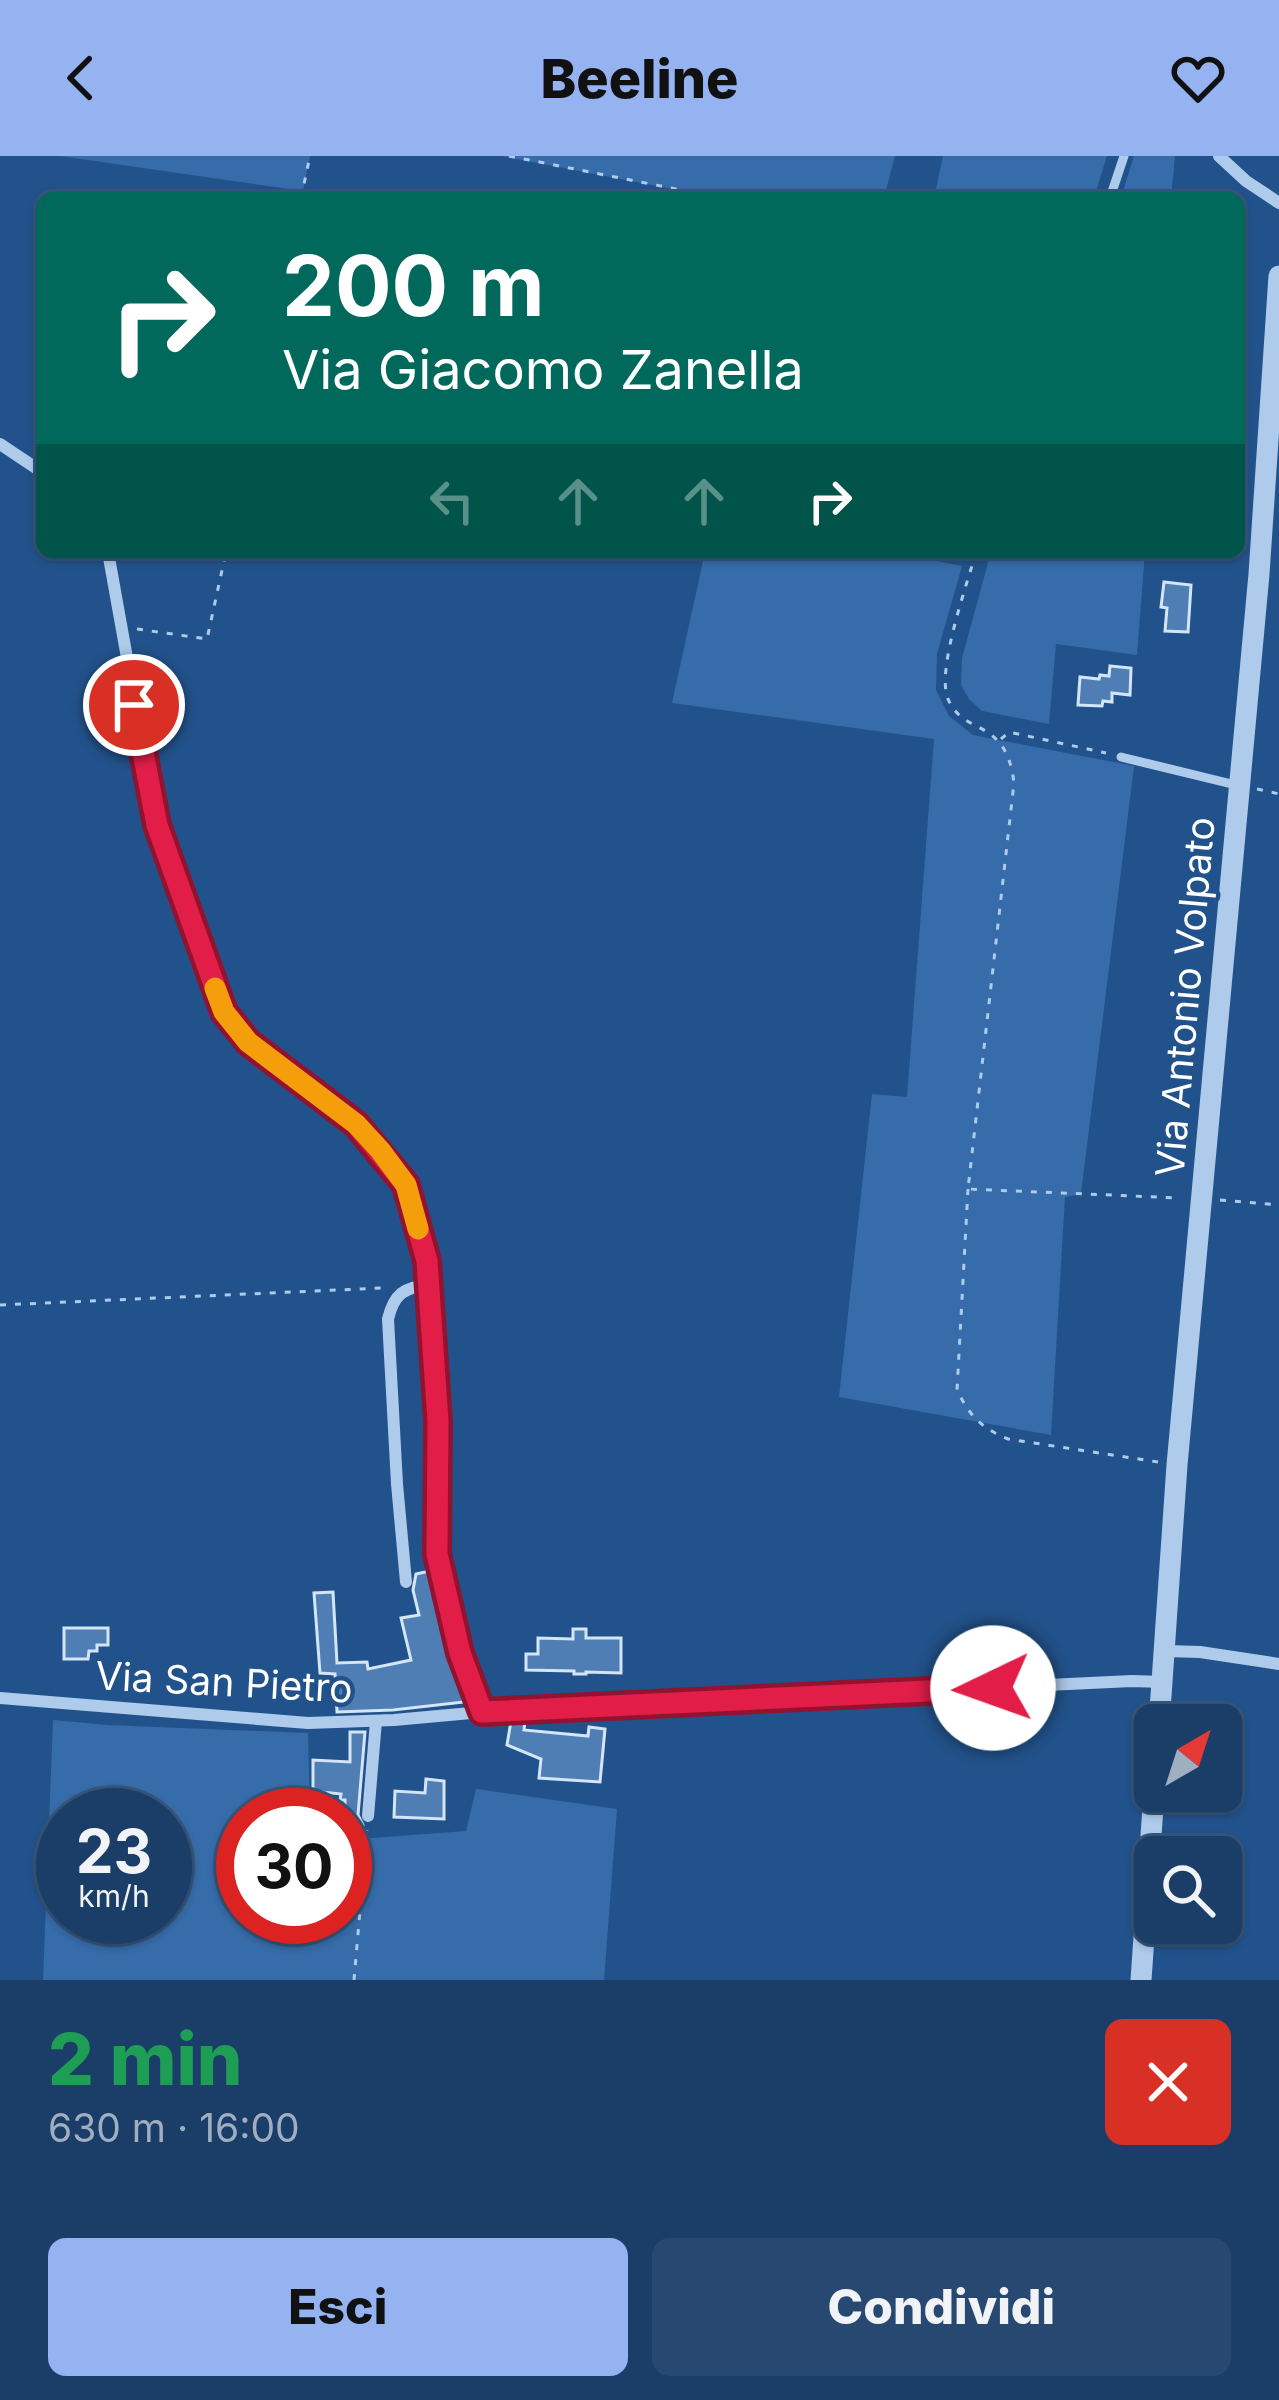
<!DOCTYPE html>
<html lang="it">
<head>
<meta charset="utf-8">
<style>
	:root { --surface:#1a3e68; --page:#274971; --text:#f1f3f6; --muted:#9faec0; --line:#38577c; --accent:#95b2f1 }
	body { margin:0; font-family:Inter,sans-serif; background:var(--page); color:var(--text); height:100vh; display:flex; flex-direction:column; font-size:45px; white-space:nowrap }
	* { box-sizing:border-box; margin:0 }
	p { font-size:39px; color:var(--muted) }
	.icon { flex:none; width:66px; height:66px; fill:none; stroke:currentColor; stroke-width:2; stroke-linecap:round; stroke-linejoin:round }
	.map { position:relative; height:1824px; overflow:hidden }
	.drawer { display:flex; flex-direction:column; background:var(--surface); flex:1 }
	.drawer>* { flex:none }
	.top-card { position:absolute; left:36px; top:36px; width:1209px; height:366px; border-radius:18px; box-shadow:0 3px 9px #0004,0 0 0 3px var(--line); background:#00695c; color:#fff; overflow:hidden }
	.needle { width:78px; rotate:39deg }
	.controls { position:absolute; left:1134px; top:1548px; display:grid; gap:24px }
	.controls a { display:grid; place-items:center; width:108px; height:108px; border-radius:18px; background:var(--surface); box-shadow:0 3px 9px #0004,0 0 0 3px var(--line); font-size:60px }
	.speed { position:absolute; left:36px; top:1632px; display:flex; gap:24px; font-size:60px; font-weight:700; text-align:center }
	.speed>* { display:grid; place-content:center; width:156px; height:156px; border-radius:50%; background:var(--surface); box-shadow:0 3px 9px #0004,0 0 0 3px var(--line); line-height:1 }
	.speed small { font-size:30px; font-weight:400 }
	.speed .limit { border:18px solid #d22; background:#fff; color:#111 }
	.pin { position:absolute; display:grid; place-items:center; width:102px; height:102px; color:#fff; margin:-51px; border:6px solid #fff; border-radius:50%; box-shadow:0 3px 12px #0007 }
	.me { position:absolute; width:132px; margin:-66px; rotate:267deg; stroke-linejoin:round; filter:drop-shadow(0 0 9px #0008) }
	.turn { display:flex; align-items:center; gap:42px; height:252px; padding:0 48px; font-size:54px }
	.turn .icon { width:156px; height:156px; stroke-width:2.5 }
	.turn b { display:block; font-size:84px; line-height:102px }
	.lanes { display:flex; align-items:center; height:114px; padding:0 48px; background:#0003; justify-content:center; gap:60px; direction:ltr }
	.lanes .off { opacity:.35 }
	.round { display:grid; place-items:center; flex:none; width:126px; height:126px; border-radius:18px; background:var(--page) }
	.head { display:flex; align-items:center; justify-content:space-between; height:204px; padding:0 48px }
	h1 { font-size:72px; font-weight:800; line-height:90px; color:#1e9e55 }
	.action { display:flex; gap:24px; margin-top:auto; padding:24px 48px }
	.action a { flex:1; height:138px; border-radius:18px; background:var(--accent); color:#111; font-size:48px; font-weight:800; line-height:138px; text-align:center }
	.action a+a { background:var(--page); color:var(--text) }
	header { display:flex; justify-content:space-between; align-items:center; height:156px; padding:0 48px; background:var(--accent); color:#111; font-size:54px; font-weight:800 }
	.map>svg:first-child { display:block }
	.green { fill:#366ca9; fill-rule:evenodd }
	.building { fill:#4f7eb5; stroke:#d4e5f8; stroke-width:3 }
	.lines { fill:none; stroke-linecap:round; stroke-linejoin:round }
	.path { stroke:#afcbeb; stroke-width:3; stroke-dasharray:6 9; stroke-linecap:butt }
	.service { stroke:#afcbeb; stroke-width:9 }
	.minor { stroke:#afcbeb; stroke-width:12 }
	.tertiary { stroke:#afcbeb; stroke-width:21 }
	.route-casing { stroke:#92132f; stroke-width:30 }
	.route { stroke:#e11d48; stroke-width:21 }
	.slow { stroke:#f59e0b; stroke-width:21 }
	.labels { text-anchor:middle; stroke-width:9; stroke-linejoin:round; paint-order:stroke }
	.street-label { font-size:39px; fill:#fff; stroke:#22528b }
</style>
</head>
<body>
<header><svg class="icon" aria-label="back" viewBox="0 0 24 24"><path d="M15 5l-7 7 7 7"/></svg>Beeline<svg class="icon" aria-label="heart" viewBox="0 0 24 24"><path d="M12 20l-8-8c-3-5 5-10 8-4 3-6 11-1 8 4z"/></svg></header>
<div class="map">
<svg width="1279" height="1824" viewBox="0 0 1279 1824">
	<rect width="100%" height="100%" fill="#22528b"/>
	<g class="green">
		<polygon points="60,0 310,0 303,35"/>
		<polygon points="502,0 895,0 884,42 719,42"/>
		<polygon points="943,0 1107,0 1094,42 934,42"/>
		<polygon points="1134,0 1175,0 1171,42 1121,42"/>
		<polygon points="705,396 892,396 962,410 937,498 936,534 949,560 973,579 1134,610 1081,1038 1065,1041 1051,1279 839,1241 872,938 907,941 934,583 672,547"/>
		<polygon points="991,396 1145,396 1137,499 1056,488 1049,568 982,555 969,543 961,529 962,502"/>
		<path d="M 53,1564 L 107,1569 L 308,1577 L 310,1659 L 243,1659 L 243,1761 L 345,1761 L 345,1684 L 466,1675 L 476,1633 L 617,1653 L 604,1824 L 43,1824 ZM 63,1659 L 165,1659 L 165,1761 L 63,1761 Z"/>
	</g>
	<g class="building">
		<polygon points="1164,426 1191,429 1188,476 1165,475 1167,452 1161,451"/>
		<polygon points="1110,510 1131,512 1130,539 1112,537 1112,546 1103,545 1102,550 1078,549 1080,521 1099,523 1100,519 1109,520"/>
		<polygon points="430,1415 450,1499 464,1546 393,1554 337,1556 335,1518 320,1517 314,1437 333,1436 337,1507 367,1506 368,1513 411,1504 401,1462 419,1459 413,1434 416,1418"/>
		<polygon points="64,1472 108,1472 108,1489 97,1489 97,1495 89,1495 88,1503 64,1503"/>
		<polygon points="573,1473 586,1473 586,1482 621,1482 621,1517 586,1516 586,1518 574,1518 574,1515 526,1514 526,1498 538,1498 538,1482 573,1483"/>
		<polygon points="511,1565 525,1565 524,1574 588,1580 589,1571 605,1573 600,1626 539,1622 541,1603 507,1589"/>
		<polygon points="350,1576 365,1576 358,1659 363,1669 362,1681 345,1681 345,1644 340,1644 341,1638 313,1635 313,1604 350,1606"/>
		<polygon points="426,1623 444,1625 444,1663 394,1661 395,1635 425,1637"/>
	</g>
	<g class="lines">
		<g class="path">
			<polyline points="509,0 721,42"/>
			<polyline points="301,42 310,0"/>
			<path d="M 976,396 C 967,429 936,514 948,543 C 964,581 1006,560 1014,627 L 968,1033 L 1180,1042"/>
			<polyline points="137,473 207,483 226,396"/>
			<polyline points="1001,583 1009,576 1106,597"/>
			<polyline points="1257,633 1279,638"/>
			<path d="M 968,1033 L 957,1234 C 969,1259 981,1272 1008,1283 L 1158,1306"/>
			<polyline points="1220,1044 1279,1049"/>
			<polyline points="0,1149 382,1132"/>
			<polyline points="354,1824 367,1674"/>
		</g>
		<g class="service">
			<polyline points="1110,42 1124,0"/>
			<polyline points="1121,601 1240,630"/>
		</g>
		<g class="minor">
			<polyline points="1219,0 1246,25 1279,47"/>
			<polyline points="0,288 42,316"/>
			<polyline points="108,396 157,669 224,856 247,886 355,968 406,1029 427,1105 438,1265 437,1398 460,1497 482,1556"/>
			<path d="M 406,1426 L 397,1328 L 388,1163 C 394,1138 404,1131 429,1129"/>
			<polyline points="1165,1495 1200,1496 1279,1508"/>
			<polyline points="0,1542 308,1567 394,1564 482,1556 1132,1525 1163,1526"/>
			<polyline points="368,1660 376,1565"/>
		</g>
		<g class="tertiary">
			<polyline points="1159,1569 1177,1309 1259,418 1279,120"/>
			<polyline points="1141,1824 1155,1622"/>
		</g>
	</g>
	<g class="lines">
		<defs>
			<polyline id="route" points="134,549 157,669 224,856 248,886 356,968 406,1029 427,1105 438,1265 437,1398 460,1497 482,1556 993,1532"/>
		</defs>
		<use href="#route" class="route-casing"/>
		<use href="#route" class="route"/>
		<polyline class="slow" points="215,832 224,856 248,886 356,968 380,994 406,1029 418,1073"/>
	</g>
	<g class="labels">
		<g class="street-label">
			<text transform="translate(1185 841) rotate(-85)" y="14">Via Antonio Volpato</text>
			<text transform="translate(224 1526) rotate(3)" y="14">Via San Pietro</text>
		</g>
	</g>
</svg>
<div class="controls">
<a><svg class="needle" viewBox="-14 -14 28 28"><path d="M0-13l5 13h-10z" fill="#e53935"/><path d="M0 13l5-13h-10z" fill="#9faec0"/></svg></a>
<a><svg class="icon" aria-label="search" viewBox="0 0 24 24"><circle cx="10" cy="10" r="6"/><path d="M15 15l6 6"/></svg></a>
</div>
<div class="speed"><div>23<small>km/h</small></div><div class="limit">30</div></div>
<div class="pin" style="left:134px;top:549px;background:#d93025"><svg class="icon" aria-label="arrive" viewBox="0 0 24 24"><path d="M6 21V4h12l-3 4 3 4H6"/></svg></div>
<svg class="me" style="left:993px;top:1532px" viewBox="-20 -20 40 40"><circle r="19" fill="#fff"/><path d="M0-13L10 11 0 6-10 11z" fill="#e11d48"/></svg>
<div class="top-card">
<div class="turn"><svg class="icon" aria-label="right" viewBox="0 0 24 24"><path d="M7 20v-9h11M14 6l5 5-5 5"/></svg><div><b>200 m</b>Via Giacomo Zanella</div></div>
<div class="lanes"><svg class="icon off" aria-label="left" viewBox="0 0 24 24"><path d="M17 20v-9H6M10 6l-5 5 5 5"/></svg><svg class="icon off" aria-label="ahead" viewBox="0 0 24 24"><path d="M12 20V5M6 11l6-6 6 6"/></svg><svg class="icon off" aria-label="ahead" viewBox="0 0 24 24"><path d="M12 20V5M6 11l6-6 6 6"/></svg><svg class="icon" aria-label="right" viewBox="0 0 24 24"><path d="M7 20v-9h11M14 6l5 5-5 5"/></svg></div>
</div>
</div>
<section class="drawer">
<div class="head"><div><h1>2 min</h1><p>630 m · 16:00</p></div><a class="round" style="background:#d93025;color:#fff"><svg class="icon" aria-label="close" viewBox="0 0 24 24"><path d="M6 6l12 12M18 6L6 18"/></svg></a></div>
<div class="action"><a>Esci</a><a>Condividi</a></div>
</section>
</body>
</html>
